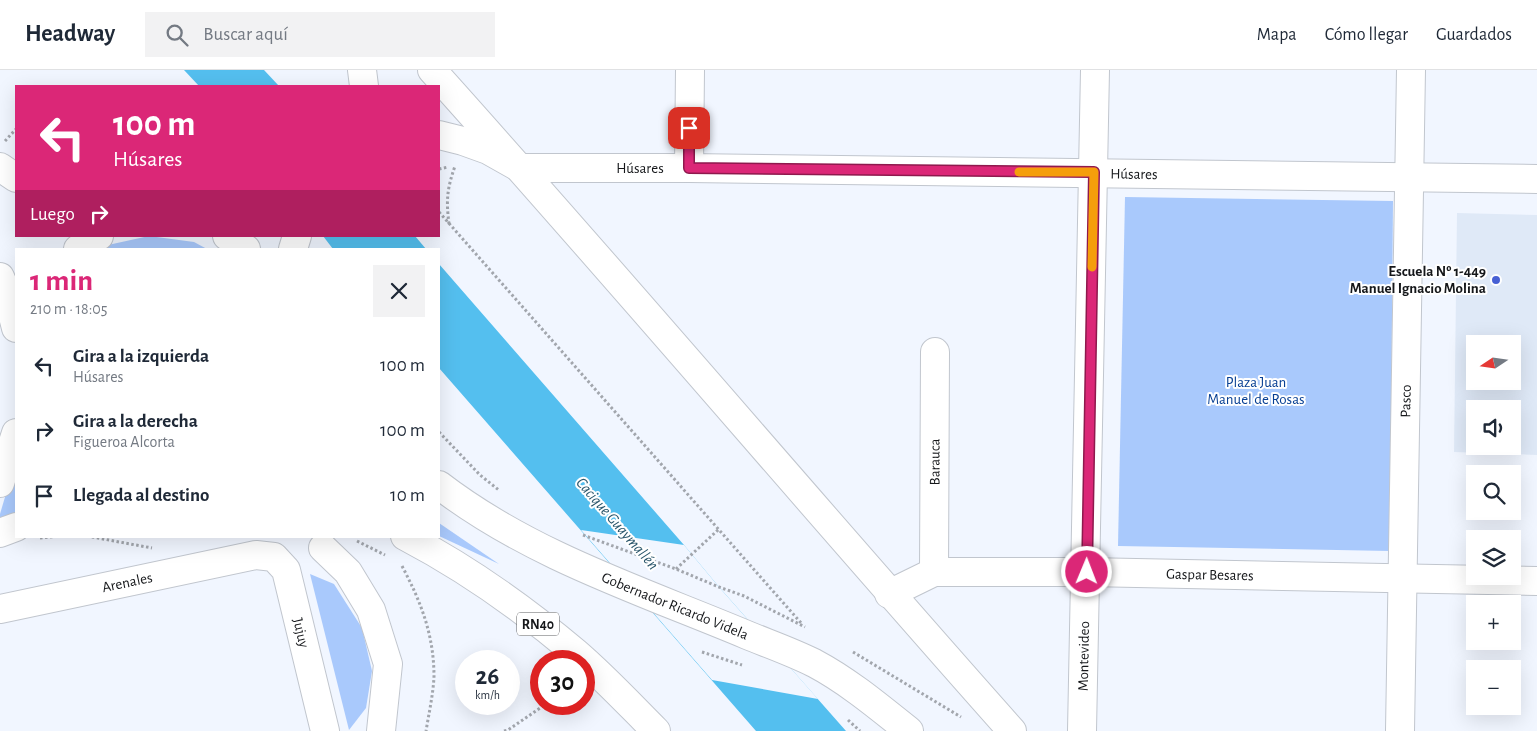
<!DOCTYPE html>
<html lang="es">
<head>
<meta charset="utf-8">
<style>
	:root { --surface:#fff; --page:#f2f2f3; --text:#1f2937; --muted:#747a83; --line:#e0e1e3; --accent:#db2777 }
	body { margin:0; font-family:"Alegreya Sans",sans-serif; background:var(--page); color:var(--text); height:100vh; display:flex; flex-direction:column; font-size:19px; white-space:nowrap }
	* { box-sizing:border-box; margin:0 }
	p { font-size:16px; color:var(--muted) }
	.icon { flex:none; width:28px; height:28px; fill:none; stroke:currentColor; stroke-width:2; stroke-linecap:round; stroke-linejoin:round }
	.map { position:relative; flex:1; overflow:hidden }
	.side { position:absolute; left:15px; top:178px; width:425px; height:290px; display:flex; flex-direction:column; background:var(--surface); border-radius:0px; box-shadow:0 5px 20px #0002 }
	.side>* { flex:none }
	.guide { position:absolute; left:15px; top:15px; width:425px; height:152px; border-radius:0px; box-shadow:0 5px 20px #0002; background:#db2777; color:#fff; overflow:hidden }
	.needle { width:32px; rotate:257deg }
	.fabs { position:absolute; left:1466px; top:265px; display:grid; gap:10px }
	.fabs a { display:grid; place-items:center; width:55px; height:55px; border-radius:0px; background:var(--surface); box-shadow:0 5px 20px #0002; font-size:25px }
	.speed { position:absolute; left:455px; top:580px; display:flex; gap:10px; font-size:25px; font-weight:700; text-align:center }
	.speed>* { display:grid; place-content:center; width:65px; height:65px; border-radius:50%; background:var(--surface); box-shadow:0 5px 20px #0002; line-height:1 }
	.speed small { font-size:12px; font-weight:400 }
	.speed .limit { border:8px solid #d22; background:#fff; color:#111 }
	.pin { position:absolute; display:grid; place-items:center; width:42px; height:42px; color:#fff; margin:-21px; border-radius:10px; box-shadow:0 2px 8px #0006 }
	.me { position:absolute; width:55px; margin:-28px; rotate:1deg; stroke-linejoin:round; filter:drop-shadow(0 0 4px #0008) }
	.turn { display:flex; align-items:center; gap:18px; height:105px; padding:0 15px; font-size:22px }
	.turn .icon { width:65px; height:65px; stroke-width:2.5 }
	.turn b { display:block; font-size:35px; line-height:42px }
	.then { display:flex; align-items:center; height:48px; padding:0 15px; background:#0003; gap:10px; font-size:19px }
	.round { display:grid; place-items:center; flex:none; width:52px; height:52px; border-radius:0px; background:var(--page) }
	.summary { display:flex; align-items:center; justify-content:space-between; height:85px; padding:0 15px }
	h1 { font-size:30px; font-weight:700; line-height:38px; color:var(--accent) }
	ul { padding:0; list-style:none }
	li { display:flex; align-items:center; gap:15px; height:65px; padding:0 15px }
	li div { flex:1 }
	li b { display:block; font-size:19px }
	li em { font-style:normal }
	header { display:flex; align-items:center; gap:30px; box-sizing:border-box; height:70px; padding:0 25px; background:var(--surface); border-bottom:1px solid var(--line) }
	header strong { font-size:24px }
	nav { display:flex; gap:28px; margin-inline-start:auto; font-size:18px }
	.search { width:350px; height:45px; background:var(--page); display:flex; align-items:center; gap:12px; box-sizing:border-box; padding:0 18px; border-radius:0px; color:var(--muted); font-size:19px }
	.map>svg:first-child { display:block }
	.built { fill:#dfe9f7; fill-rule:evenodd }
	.green { fill:#a9c9fc }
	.water { fill:#54bfef }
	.pier { fill:#f1f6ff }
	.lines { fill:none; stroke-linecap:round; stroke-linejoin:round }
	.minor-casing { stroke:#c1c6ce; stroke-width:30 }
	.major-casing { stroke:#c1c6ce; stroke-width:30 }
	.highway-casing { stroke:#c1c6ce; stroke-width:30 }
	.path { stroke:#a2a6ad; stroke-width:3; stroke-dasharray:2.5 2.5; stroke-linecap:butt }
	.minor { stroke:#fff; stroke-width:28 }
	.major { stroke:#fff; stroke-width:28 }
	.highway { stroke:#fff; stroke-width:28 }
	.route-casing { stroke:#8e194d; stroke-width:12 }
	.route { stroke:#db2777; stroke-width:9 }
	.slow { stroke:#f59e0b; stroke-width:9 }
	.poi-dot { fill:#4760d4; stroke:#fff; stroke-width:2 }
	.labels { text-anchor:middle; stroke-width:4; stroke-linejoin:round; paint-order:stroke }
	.shield { fill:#fff; stroke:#5b5d5f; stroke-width:1 }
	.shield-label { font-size:14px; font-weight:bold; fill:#15171a }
	.street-label { font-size:15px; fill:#15171a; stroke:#fff }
	.poi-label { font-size:15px; font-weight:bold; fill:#15171a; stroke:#fff; text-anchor:end }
	.park-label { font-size:15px; fill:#073f93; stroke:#fff }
	.water-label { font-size:16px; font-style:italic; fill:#2a566b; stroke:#fff }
</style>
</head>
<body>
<header>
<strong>Headway</strong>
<div class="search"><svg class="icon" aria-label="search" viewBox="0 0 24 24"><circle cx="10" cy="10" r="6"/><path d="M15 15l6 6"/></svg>Buscar aquí</div>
<nav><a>Mapa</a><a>Cómo llegar</a><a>Guardados</a></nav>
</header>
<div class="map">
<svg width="1537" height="661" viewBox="0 0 1537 661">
	<rect width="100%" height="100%" fill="#f1f6ff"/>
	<path class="built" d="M 1457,143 L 1537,145 L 1537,385 L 1454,382 ZM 1475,274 L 1512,274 L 1512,311 L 1475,311 ZM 1475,339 L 1512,339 L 1512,376 L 1475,376 Z"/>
	<g class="green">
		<polygon points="1125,127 1393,131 1390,481 1118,476"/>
		<polygon points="149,166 194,172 207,179 102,179 108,175"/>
		<polygon points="16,390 16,446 0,448 0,444"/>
		<polygon points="439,453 499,494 439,466"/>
		<polygon points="310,504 334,514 362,558 372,601 366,638 349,660"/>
	</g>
	<g class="water">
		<polygon points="184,0 264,0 279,16 199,16"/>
		<polygon points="323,166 415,166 426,179 333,179"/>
		<polygon points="439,194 684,475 719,517 846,661 756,661 439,298"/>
	</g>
	<polygon class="pier" points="581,460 684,475 719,517 818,629 712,610"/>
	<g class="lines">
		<defs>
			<g id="minor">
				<path d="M 432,0 C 628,218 817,442 1012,661"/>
				<path id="s1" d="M 439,65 L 463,71 L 488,80 L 520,98 L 689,98 L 1537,109"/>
				<polyline points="689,98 690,0"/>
				<polyline points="0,413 16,363"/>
				<polyline points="0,463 16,457"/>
				<polyline points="323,478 348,502 371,540 388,594 381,661"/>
				<path id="s2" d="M 934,502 L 935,282"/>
				<path id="s3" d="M 889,524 L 934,502 L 1087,502 L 1537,511"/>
				<path id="s4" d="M 0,539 L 256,485 L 274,487 L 286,500 L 325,661"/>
				<path id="s5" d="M 1082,661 L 1095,0"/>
				<path id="s6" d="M 1400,661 L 1411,0"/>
			</g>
			<g id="major">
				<polyline points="362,0 364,16"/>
				<polyline points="293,179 297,166"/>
			</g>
			<g id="highway">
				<polyline points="0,97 16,108"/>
				<polyline points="227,166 246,179"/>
				<polyline points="78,179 87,172 99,166"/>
				<polyline points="0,207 7,223 16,258"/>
				<path id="s7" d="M 439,415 C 530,485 642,521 747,565 C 769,574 792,582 814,593 C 848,611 879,637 909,661"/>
				<path d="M 405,466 C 466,498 524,539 576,583 C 604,607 630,635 656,661"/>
			</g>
		</defs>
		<use href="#minor" class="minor-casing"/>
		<use href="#major" class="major-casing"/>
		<use href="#highway" class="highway-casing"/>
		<g class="path">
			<polyline points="5,71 16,59"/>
			<polyline points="439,99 448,97"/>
			<polyline points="439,142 802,554"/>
			<path d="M 449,154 C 446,130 447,119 455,96"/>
			<polyline points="439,362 480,405 500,421"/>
			<polyline points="583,465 676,499 719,517 744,526 805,557"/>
			<polyline points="87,466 152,478"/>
			<polyline points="40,468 60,466"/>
			<polyline points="357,471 385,485"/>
			<path d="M 402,496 C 421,532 434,565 434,607 C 433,625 429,643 426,661"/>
			<polyline points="676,499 719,459"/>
			<polyline points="702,582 742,595"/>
			<polyline points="853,582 961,647"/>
			<polyline points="848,650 860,661"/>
			<polyline points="504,661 508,660 546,634"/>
		</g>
		<use href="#minor" class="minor"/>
		<use href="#major" class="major"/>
		<use href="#highway" class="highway"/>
	</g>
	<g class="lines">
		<defs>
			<polyline id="route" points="689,58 689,98 1094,102 1087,502"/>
		</defs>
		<use href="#route" class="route-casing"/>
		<use href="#route" class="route"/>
		<polyline class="slow" points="1019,102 1094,102 1092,197"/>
	</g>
	<circle class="poi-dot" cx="1496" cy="210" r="5"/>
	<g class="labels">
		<rect class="shield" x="517" y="542.5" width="42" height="23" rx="4"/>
		<g class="shield-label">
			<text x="538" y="559">RN40</text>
		</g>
		<g class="street-label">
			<text dy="5" stroke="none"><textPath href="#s1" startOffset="208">Húsares</textPath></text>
			<text dy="5" stroke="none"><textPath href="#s1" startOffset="702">Húsares</textPath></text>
			<text dy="5" stroke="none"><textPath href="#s6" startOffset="330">Pasco</textPath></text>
			<text dy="5" stroke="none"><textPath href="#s2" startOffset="110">Barauca</textPath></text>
			<text dy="5" stroke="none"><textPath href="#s3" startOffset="326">Gaspar Besares</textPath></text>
			<text dy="5" stroke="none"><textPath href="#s4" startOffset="130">Arenales</textPath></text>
			<text dy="5" stroke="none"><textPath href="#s7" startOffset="266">Gobernador Ricardo Videla</textPath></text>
			<text dy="5" stroke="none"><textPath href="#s4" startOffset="362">Jujuy</textPath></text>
			<text dy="5" stroke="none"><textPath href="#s5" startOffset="75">Montevideo</textPath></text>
		</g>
		<g class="poi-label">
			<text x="1486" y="206">Escuela Nº 1-449<tspan x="1486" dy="17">Manuel Ignacio Molina</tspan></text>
		</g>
		<g class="park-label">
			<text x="1256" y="317">Plaza Juan<tspan x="1256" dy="17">Manuel de Rosas</tspan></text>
		</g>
		<g class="water-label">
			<text transform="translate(618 453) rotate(49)" y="6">Cacique Guaymallén</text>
		</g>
	</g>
</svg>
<div class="fabs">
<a><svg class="needle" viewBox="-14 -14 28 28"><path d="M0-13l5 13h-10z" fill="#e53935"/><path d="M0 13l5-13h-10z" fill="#747a83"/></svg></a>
<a><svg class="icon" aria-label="sound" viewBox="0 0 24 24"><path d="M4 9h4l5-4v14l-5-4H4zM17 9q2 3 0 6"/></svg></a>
<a><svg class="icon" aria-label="search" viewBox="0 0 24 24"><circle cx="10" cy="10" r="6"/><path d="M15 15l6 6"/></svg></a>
<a><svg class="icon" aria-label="layers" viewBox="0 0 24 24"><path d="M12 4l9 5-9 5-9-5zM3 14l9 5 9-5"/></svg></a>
<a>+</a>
<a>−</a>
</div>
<div class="speed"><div>26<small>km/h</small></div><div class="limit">30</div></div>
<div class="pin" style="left:689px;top:58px;background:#d93025"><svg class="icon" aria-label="arrive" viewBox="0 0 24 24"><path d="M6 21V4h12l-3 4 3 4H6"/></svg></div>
<svg class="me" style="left:1087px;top:502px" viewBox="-20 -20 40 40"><circle r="17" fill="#db2777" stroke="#fff" stroke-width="3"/><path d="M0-11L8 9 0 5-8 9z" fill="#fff"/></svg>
<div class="guide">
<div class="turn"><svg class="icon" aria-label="left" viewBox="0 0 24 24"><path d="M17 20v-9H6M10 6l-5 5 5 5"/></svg><div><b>100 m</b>Húsares</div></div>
<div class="then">Luego<svg class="icon" aria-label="right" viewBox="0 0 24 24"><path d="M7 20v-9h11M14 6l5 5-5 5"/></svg></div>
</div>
<section class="side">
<div class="summary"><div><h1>1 min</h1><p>210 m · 18:05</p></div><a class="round"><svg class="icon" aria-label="close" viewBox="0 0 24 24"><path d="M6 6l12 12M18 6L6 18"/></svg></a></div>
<ul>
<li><svg class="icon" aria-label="left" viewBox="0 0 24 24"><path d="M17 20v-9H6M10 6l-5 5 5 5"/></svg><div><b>Gira a la izquierda</b><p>Húsares</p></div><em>100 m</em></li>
<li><svg class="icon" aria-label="right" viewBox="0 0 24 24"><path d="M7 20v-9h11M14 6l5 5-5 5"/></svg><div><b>Gira a la derecha</b><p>Figueroa Alcorta</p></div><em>100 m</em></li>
<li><svg class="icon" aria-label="arrive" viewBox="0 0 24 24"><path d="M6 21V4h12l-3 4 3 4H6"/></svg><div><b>Llegada al destino</b></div><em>10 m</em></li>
</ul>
</section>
</div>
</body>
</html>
